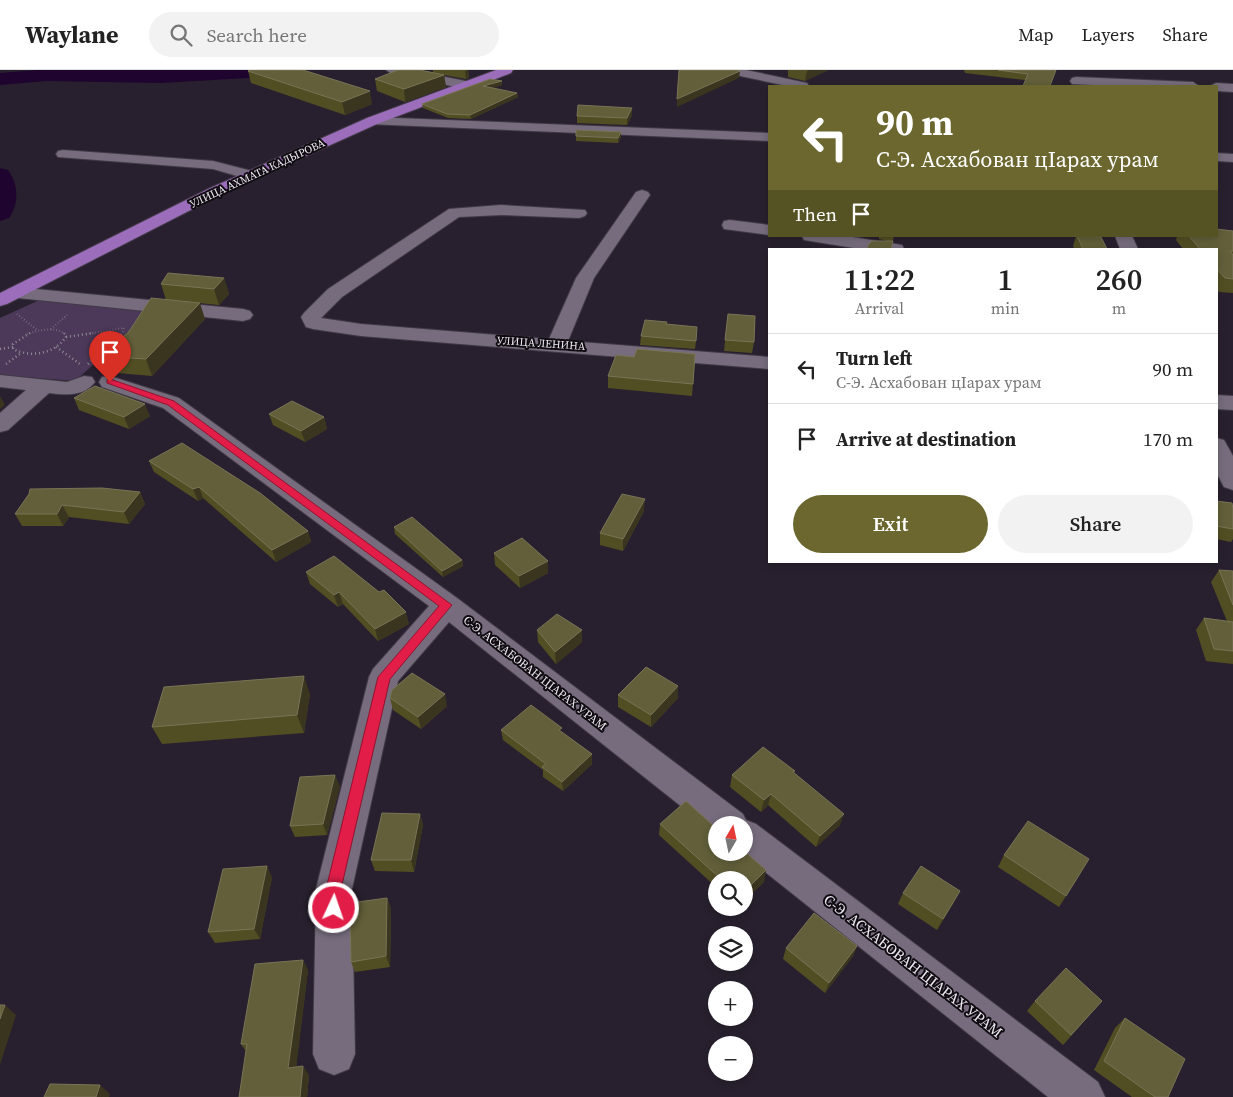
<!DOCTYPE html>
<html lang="en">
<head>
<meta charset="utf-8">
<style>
	:root { --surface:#fff; --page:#f2f2f2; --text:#222; --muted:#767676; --line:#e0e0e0; --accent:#6b672e }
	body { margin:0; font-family:"Source Serif 4",serif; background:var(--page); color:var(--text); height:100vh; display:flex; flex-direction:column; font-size:19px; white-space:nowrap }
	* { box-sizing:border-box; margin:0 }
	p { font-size:16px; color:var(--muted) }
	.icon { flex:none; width:28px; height:28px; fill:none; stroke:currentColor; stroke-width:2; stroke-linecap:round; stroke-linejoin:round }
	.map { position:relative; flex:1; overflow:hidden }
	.details { position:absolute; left:768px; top:178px; width:450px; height:315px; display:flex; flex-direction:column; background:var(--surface); border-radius:0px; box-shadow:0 2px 8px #0003 }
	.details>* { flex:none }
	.hud { position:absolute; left:768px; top:15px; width:450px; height:152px; border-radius:0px; box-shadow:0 2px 8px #0003; background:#6b672e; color:#fff; overflow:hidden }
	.needle { width:32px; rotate:9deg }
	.buttons { position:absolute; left:708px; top:746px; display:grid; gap:10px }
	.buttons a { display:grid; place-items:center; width:45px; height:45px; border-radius:50%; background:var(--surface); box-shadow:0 2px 8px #0003; font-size:25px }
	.pin { position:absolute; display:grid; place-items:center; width:42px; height:42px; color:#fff; margin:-51px -21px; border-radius:50% 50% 50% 0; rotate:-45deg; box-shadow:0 0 5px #0007 }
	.pin .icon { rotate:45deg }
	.me { position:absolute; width:55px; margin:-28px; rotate:3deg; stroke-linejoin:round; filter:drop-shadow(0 0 4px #0008) }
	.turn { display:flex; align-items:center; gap:18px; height:105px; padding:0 25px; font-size:22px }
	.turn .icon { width:65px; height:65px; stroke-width:2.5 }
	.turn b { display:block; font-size:35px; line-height:42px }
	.then { display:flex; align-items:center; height:48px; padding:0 25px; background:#0003; gap:10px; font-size:19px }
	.eta { display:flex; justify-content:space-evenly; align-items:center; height:85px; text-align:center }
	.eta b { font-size:30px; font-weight:600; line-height:35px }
	.action { display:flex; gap:10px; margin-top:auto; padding:10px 25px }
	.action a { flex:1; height:58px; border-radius:30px; background:var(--accent); color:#fff; font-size:20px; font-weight:600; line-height:58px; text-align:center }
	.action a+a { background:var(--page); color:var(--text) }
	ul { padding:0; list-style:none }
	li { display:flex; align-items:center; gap:15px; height:70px; padding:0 25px; border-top:1px solid var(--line) }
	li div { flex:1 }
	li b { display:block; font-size:19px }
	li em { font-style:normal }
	header { display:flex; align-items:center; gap:30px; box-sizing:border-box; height:70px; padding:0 25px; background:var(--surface); border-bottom:1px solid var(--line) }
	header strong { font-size:24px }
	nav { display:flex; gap:28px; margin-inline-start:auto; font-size:18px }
	.search { width:350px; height:45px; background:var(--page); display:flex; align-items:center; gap:12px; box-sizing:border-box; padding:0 18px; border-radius:28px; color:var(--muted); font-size:19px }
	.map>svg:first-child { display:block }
	.green { fill:#4c3959 }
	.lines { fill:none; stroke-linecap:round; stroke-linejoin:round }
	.river { fill:#1e042e; fill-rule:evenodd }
	.minor-casing { stroke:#413a46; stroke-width:2 }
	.major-casing { stroke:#413a46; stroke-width:2 }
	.path-far1 { stroke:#908a96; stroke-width:2; stroke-dasharray:0.5 2.5; stroke-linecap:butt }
	.path { stroke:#908a96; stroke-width:2.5; stroke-dasharray:1 3; stroke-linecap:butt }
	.minor { fill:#766c7d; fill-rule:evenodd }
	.major { fill:#9b6dba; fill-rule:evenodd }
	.wall { fill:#524e23 }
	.shaded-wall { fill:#3a351e }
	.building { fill:#625f3a; stroke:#787456 }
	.route { fill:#e11d48; stroke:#92132f }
	.labels { text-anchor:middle; stroke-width:4; stroke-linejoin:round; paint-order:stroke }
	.far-street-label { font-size:11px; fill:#ece7f1; stroke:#0f0b11 }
	.street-label { font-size:12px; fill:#ece7f1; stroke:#0f0b11 }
	.near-street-label { font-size:15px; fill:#ece7f1; stroke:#0f0b11 }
</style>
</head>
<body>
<header>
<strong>Waylane</strong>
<div class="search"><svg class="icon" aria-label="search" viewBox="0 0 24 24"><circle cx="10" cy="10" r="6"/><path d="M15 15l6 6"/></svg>Search here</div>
<nav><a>Map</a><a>Layers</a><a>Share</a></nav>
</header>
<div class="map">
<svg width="1233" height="1027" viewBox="0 0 1233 1027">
	<rect width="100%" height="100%" fill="#28202e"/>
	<polygon class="green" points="46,227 152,238 132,260 75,311 0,305 0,248"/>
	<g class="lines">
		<g class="river">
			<polygon points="37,0 289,0 287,4 280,6 161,13 46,11 0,15 0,3"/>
			<path d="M 0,98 L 8,100 C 19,115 19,134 9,148 L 0,151 Z"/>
		</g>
		<defs>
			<g id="minor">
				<polygon points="386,0 410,0 466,11 472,15 466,19 392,4"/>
				<polygon points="724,0 746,0 807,13 809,16 787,16 726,3"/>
				<polygon points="1076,7 1193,12 1199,16 1113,16 1072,14 1070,11 1072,8"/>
				<polygon points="1216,13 1233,14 1233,22 1216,21 1216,16 1210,16"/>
				<polygon points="372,47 769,63 769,71 367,54 365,51 367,48"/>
				<polygon points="63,80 213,91 256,102 259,105 256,108 251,110 213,99 58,87 56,84 58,81"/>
				<polygon points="1216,83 1233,84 1233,92 1216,91"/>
				<polygon points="642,120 648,122 650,125 594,208 568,271 769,287 769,299 361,266 313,259 306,257 301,247 304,243 328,219 449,139 501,135 585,140 587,143 585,146 579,148 501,145 459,147 342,227 321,248 361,254 549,269 576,208 636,122"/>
				<polygon points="730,150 769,155 769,165 724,159 722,155 724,151"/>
				<polygon points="802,166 846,166 896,174 902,175 904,179 860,179 810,171 804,170"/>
				<polygon points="1115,166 1132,166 1138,179 1120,179"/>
				<polygon points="15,217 243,239 250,241 253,245 250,249 243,251 8,227 6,223 8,219"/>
				<path d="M 0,305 L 67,312 L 84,306 L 92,307 L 95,312 C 84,327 65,325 49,323 L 8,360 L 0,362 L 0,343 L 26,320 L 0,317 Z"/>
				<polygon points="110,306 179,328 457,528 743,744 746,750 756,754 1098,1012 1105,1027 1048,1027 740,782 744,782 744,755 716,755 716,764 449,552 398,611 352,819 355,984 349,999 334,1005 319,999 313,984 316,819 369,607 373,599 429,536 163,338 102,317 99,312 102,307"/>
				<polygon points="1216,325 1233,326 1233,340 1216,339"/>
				<polygon points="1216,368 1224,370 1233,386 1233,420 1224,417 1216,402"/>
			</g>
			<polygon id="major" points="496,0 513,0 511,3 377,54 220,125 7,234 0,236 0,223 208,119 367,48"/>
		</defs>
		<use href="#minor" class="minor-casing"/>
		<use href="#major" class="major-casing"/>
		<g class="path-far1">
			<polyline points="17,244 37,260"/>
			<polyline points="51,259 67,245"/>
			<path d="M 27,264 C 39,260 55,256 65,264"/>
			<polyline points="86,264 124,258 122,264"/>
		</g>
		<g class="path">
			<path d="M 30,263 L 13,274 L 13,279 C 31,288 54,284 66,267 L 64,263"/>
			<polyline points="66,267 94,263"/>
			<polyline points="56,277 80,294"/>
			<polyline points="0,279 13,277"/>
			<polyline points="6,294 21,283"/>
			<polyline points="88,294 123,263"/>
		</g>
		<use href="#minor" class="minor"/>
		<use href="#major" class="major"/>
	</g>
	<g class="wall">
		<polygon points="433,0 468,0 469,8 466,9 444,5 446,17 405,32 377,21 375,9 433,3"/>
		<polygon points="788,0 828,0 805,11 788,7"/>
		<polygon points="964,0 1056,0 1025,10 965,3"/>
		<polygon points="248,1 372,34 345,45 251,13"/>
		<polygon points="502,11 502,15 492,18 517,23 518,27 471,49 448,48 423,38 422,34"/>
		<polygon points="632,45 627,55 577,53 577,46"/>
		<polygon points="576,60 621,62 621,67 618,73 576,71"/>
		<polygon points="1233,161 1233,223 1219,222 1216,219 1216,179 1183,179 1176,170 1177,166 1216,166"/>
		<polygon points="879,166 894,166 891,179 887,171 879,169"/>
		<polygon points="1076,166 1107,179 1074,179 1073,176"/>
		<polygon points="224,208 229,224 219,235 168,230 205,249 152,306 106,302 99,286 166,230 161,214"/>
		<polygon points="728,244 754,272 752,283 724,281"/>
		<polygon points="667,254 696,271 695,279 640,275 641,266"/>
		<polygon points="695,284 692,326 608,318 608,306 634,287"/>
		<polygon points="74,328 150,346 129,359 79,340"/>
		<polygon points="269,344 324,347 327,359 305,372 273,355"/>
		<polygon points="149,391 308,461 311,472 276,492 203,428 198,431 154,402"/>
		<polygon points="140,422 145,434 129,454 69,447 63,456 22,456 15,444 29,424"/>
		<polygon points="1216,431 1233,439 1233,469 1231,472 1216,469"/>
		<polygon points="644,441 623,481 600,475 600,463"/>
		<polygon points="394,457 462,490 463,496 443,507 395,464"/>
		<polygon points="494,483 548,503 520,518 495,495"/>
		<polygon points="1219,500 1233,501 1233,594 1206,591 1196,560 1204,548 1227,551 1211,512"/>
		<polygon points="306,502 409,554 378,571 343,534 338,537 310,514"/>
		<polygon points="537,560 582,560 582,572 556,594 538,572"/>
		<polygon points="678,616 678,628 651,657 618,637 618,625"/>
		<polygon points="310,624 304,663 162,674 152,657"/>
		<polygon points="390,628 447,636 421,659 393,640"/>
		<polygon points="501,660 562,662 592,684 592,694 563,721 543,707 543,700 503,670"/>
		<polygon points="794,703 840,755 816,777 768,735 761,742 730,717 732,705"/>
		<polygon points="340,716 327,765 295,767 290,756"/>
		<polygon points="420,744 423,755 414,802 375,801 371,790"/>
		<polygon points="660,754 764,812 744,831 744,810 716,810 716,817 659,765"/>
		<polygon points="1004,785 1066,826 1059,837 998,797"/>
		<polygon points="272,807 260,869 215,873 208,862"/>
		<polygon points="903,823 954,832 937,860 898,834"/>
		<polygon points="387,828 391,839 390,897 355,902 351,892"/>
		<polygon points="857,876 853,886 825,923 783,889 786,878"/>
		<polygon points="308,900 296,997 309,1005 307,1027 239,1027 246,981 241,974"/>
		<polygon points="1035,931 1102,931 1063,975 1027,941"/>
		<polygon points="1125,948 1168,1027 1132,1027 1094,1000 1115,958"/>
	</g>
	<g class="shaded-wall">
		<polygon points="468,0 469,8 466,9 465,1"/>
		<polygon points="809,0 828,0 805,11 807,1"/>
		<polygon points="740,1 739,8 677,37 677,29"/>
		<polygon points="444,5 446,17 405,32 404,19"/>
		<polygon points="502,11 502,15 484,21 483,16"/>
		<polygon points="370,21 372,34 345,45 342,32"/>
		<polygon points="517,23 518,27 471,49 470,45"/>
		<polygon points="632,38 632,45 627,55 627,48"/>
		<polygon points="621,62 621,67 618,73 618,68"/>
		<polygon points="224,208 229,224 219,235 214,219"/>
		<polygon points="200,233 205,249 152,306 146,289"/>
		<polygon points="0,326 5,335 0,339"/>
		<polygon points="145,334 150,346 129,359 124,347"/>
		<polygon points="324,347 327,359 305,372 301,361"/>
		<polygon points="199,417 203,428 198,431 193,419"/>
		<polygon points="140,422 145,434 129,454 124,442"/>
		<polygon points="645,429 644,441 623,481 623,469"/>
		<polygon points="62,435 69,447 63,456 57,444"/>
		<polygon points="308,461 311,472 276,492 272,480"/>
		<polygon points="462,490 463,496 443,507 442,501"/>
		<polygon points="548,491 548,503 520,518 519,506"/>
		<polygon points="339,522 343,534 338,537 334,525"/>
		<polygon points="406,542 409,554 378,571 375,559"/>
		<polygon points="582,560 582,572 556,594 555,582"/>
		<polygon points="304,606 310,624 304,663 297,645"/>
		<polygon points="678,616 678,628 651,657 651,645"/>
		<polygon points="445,624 447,636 421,659 418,647"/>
		<polygon points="592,684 592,694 563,721 562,712"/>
		<polygon points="335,705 340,716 327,765 323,754"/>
		<polygon points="771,724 768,735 761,742 764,730"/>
		<polygon points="420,744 423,755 414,802 411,790"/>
		<polygon points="844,744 840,755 816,777 820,766"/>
		<polygon points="267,796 272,807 260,869 254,859"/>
		<polygon points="766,800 764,812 744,831 744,822"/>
		<polygon points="960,821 954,832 937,860 943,849"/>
		<polygon points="387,828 391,839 390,897 386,886"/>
		<polygon points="857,876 853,886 825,923 829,913"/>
		<polygon points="303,890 308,900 295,1007 288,998"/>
		<polygon points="5,935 16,945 0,995 0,949"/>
		<polygon points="303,996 309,1005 307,1027 300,1027"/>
		<polygon points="100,1015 110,1024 109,1027 96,1027"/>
	</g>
	<g class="building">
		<polygon points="249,0 303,0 370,21 342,32 248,1"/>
		<polygon points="398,0 420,0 444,5 404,19 375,9"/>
		<polygon points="679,0 737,0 740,1 677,29"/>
		<polygon points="998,0 1056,0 1050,16 1023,16 1028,4"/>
		<polygon points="490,9 502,11 483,16 517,23 470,45 447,44 422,34"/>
		<polygon points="578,35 632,38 627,48 577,46"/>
		<polygon points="576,60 621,62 618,68 576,66"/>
		<polygon points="1216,159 1233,161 1233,181 1230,181 1233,185 1233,209 1225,208 1216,198 1216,179 1200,179 1189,166 1216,166"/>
		<polygon points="1077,166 1101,167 1107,179 1083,179"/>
		<polygon points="872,171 893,171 891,179 868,179 868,175"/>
		<polygon points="168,203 224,208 214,219 161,214"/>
		<polygon points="151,228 200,233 146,289 99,286 128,263"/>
		<polygon points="728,244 755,246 754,272 725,270"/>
		<polygon points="645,250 667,252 666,254 697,257 696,271 641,266"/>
		<polygon points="637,279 695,284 693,314 608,306 616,285 634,287"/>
		<polygon points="95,316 145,334 124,347 74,328"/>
		<polygon points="292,331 324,347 301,361 269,344"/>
		<polygon points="182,373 260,423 308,461 272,480 199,417 193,419 149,391"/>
		<polygon points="102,418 140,422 124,442 62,435 57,444 15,444 29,424 30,419"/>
		<polygon points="622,424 645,429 623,469 600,463"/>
		<polygon points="1216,431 1232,433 1233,439 1233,459 1216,456"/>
		<polygon points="412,447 462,490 442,501 394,457"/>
		<polygon points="522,468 548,491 519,506 494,483"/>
		<polygon points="334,486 379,522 384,520 406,542 375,559 339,522 334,525 306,502"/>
		<polygon points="1219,500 1233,501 1233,535"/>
		<polygon points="557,544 582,560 555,582 537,560"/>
		<polygon points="1204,548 1233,552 1233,581 1214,579"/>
		<polygon points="646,597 678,616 651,645 618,625"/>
		<polygon points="412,603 445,624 418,647 390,628 392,620"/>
		<polygon points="304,606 297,645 152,657 164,617"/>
		<polygon points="531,635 562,658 559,660 592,684 562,712 542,697 546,694 501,660"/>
		<polygon points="763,677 795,701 793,702 844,744 820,766 771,724 764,730 732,705"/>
		<polygon points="335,705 323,754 290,756 300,707"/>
		<polygon points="686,731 716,758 716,782 744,782 744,781 766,800 744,822 744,810 722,810 660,754"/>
		<polygon points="382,743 420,744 411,790 371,790"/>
		<polygon points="1028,751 1089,789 1066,826 1004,785"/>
		<polygon points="267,796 254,859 208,862 223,799"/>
		<polygon points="921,796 960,821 943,849 903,823"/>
		<polygon points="387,828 386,886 351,892 350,833"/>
		<polygon points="814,843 857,876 829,913 786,878"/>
		<polygon points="303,890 288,998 303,996 300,1027 239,1027 247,974 241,974 255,894"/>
		<polygon points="1066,898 1102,931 1071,965 1035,931"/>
		<polygon points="0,935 5,935 0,949"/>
		<polygon points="1125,948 1185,989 1168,1027 1155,1027 1104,991"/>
		<polygon points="50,1014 100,1015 96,1027 44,1027"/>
	</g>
	<polygon class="route" points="110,309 174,331 452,535 390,609 341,819 342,838 339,843 334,845 328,843 326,838 326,819 378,607 439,536 168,335 107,313 107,310"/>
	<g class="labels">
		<g class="far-street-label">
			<text transform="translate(257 103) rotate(-25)" y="4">УЛИЦА АХМАТА КАДЫРОВА</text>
			<text transform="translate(541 273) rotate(4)" y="4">УЛИЦА ЛЕНИНА</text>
		</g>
		<g class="street-label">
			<text transform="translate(535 603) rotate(38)" y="4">С-Э. АСХАБОВАН ЦIАРАХ УРАМ</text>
		</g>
		<g class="near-street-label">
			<text transform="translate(913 896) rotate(38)" y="5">С-Э. АСХАБОВАН ЦIАРАХ УРАМ</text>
		</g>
	</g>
</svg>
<div class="buttons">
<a><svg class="needle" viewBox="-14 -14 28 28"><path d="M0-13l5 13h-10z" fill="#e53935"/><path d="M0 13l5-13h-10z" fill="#767676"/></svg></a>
<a><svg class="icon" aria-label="search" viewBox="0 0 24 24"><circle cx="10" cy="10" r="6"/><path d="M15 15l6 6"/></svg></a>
<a><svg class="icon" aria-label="layers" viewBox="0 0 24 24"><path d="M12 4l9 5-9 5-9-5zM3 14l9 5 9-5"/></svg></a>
<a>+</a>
<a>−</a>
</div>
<div class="pin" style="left:110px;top:312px;background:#d93025"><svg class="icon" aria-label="arrive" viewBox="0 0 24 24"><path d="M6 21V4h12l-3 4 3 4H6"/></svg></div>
<svg class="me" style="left:334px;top:838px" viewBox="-20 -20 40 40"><circle r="17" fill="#e11d48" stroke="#fff" stroke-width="3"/><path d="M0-11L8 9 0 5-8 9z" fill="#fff"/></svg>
<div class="hud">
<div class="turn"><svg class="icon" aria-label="left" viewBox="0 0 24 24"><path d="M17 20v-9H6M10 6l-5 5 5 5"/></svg><div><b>90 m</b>С-Э. Асхабован цIарах урам</div></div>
<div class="then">Then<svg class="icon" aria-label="arrive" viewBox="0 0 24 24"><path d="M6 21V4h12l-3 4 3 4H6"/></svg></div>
</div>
<section class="details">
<div class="eta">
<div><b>11:22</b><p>Arrival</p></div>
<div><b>1</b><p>min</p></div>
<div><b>260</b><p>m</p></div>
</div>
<ul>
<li><svg class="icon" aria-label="left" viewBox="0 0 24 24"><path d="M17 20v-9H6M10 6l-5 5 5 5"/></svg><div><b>Turn left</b><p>С-Э. Асхабован цIарах урам</p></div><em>90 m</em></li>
<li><svg class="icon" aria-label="arrive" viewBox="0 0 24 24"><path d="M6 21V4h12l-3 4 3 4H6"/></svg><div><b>Arrive at destination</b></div><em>170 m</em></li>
</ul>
<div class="action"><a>Exit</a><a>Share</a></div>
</section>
</div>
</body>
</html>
